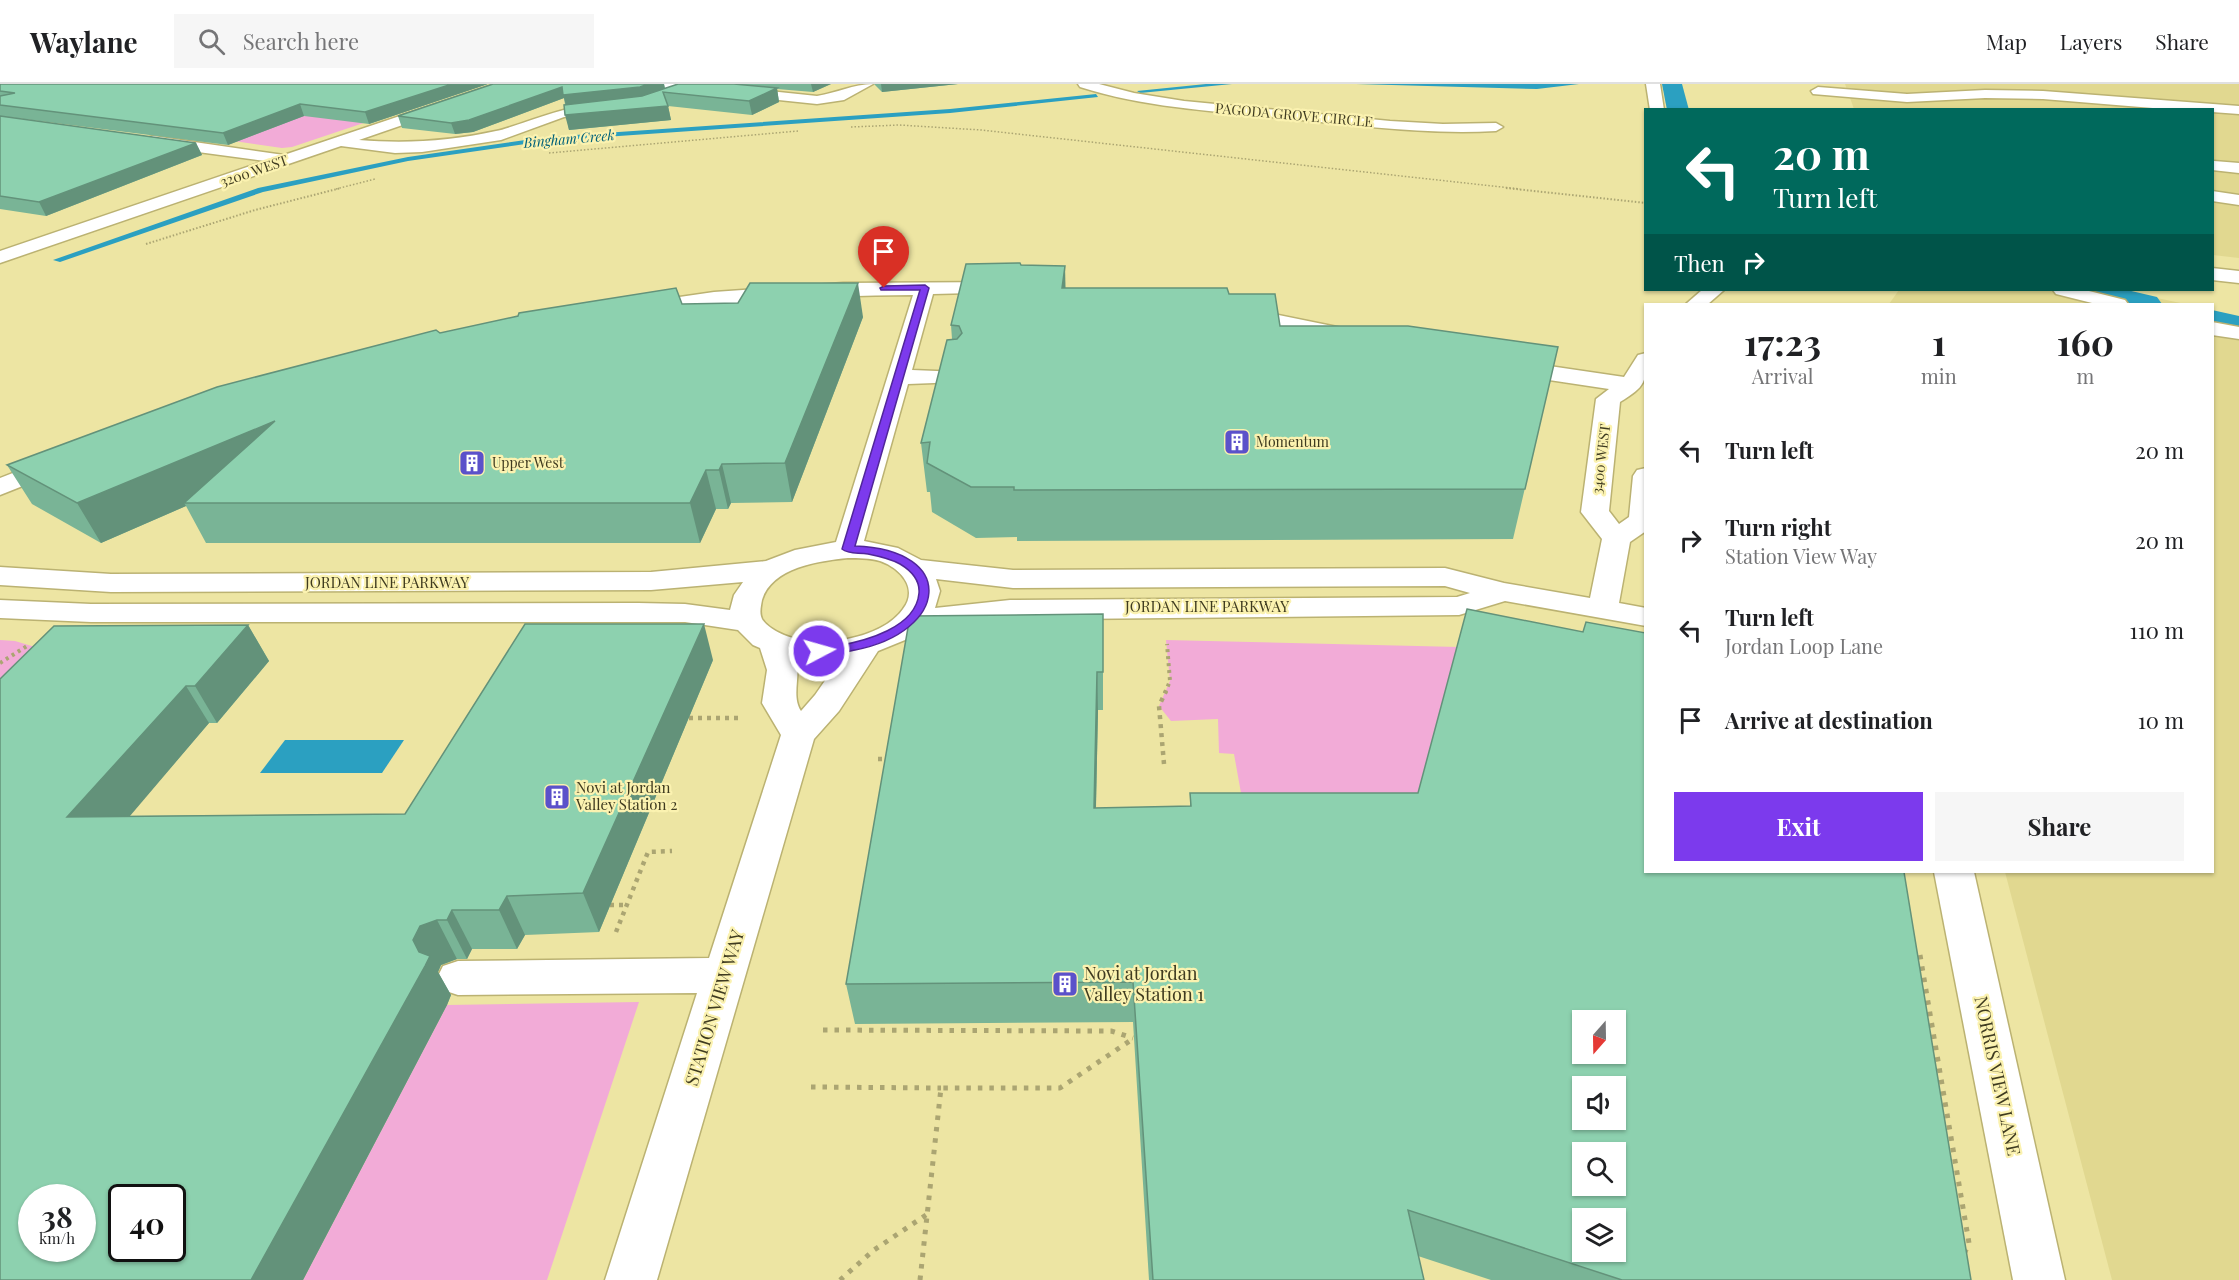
<!DOCTYPE html>
<html lang="en">
<head>
<meta charset="utf-8">
<style>
	:root { --surface:#fff; --page:#f6f6f6; --text:#202124; --muted:#757577; --line:#e0e0e0; --accent:#7c3aed }
	body { margin:0; font-family:"Playfair Display",serif; background:var(--page); color:var(--text); height:100vh; display:flex; flex-direction:column; font-size:22px; white-space:nowrap }
	* { box-sizing:border-box; margin:0 }
	p { font-size:20px; color:var(--muted) }
	.icon { flex:none; width:33px; height:33px; fill:none; stroke:currentColor; stroke-width:2; stroke-linecap:round; stroke-linejoin:round }
	.map { position:relative; flex:1; overflow:hidden }
	.panel { position:absolute; left:1644px; top:219px; width:570px; height:570px; display:flex; flex-direction:column; background:var(--surface); border-radius:0px; box-shadow:0 2px 4px #0004 }
	.panel>* { flex:none }
	.guide { position:absolute; left:1644px; top:24px; width:570px; height:183px; border-radius:0px; box-shadow:0 2px 4px #0004; background:#00695c; color:#fff; overflow:hidden }
	.needle { width:39px; rotate:200deg }
	.controls { position:absolute; left:1572px; top:926px; display:grid; gap:12px }
	.controls a { display:grid; place-items:center; width:54px; height:54px; border-radius:0px; background:var(--surface); box-shadow:0 2px 4px #0004; font-size:30px }
	.speed { position:absolute; left:18px; top:1100px; display:flex; gap:12px; font-size:30px; font-weight:700; text-align:center }
	.speed>* { display:grid; place-content:center; width:78px; height:78px; border-radius:50%; background:var(--surface); box-shadow:0 2px 4px #0004; line-height:1 }
	.speed small { font-size:15px; font-weight:400 }
	.speed .limit { border:3px solid #111; border-radius:9px; background:#fff; color:#111 }
	.pin { position:absolute; display:grid; place-items:center; width:51px; height:51px; color:#fff; margin:-62px -26px; border-radius:50% 50% 50% 0; rotate:-45deg; box-shadow:0 0 6px #0007 }
	.pin .icon { rotate:45deg }
	.me { position:absolute; width:66px; margin:-33px; rotate:84deg; stroke-linejoin:round; filter:drop-shadow(0 0 4px #0008) }
	.turn { display:flex; align-items:center; gap:21px; height:126px; padding:0 30px; font-size:27px }
	.turn .icon { width:78px; height:78px; stroke-width:2.5 }
	.turn b { display:block; font-size:42px; line-height:51px }
	.then { display:flex; align-items:center; height:57px; padding:0 30px; background:#0003; gap:12px; font-size:22px }
	.eta { display:flex; justify-content:space-evenly; align-items:center; height:102px; text-align:center }
	.eta b { font-size:36px; font-weight:700; line-height:42px }
	.action { display:flex; gap:12px; margin-top:auto; padding:12px 30px }
	.action a { flex:1; height:69px; border-radius:0px; background:var(--accent); color:#fff; font-size:24px; font-weight:700; line-height:69px; text-align:center }
	.action a+a { background:var(--page); color:var(--text) }
	ul { padding:0; list-style:none }
	li { display:flex; align-items:center; gap:18px; height:90px; padding:0 30px }
	li div { flex:1 }
	li b { display:block; font-size:22px }
	li em { font-style:normal }
	header { display:flex; align-items:center; gap:36px; box-sizing:border-box; height:84px; padding:0 30px; background:var(--surface); border-bottom:2px solid var(--line) }
	header strong { font-size:28px }
	nav { display:flex; gap:33px; margin-inline-start:auto; font-size:21px }
	.search { width:420px; height:54px; background:var(--page); display:flex; align-items:center; gap:15px; box-sizing:border-box; padding:0 21px; border-radius:0px; color:var(--muted); font-size:22px }
	.map>svg:first-child { display:block }
	.built { fill:#e1d890 }
	.green { fill:#f2abd7 }
	.water { fill:#2ba0c1 }
	.lines { fill:none; stroke-linecap:round; stroke-linejoin:round }
	.stream { fill:#2ba0c1; fill-rule:evenodd }
	.canal { fill:#2ba0c1; fill-rule:evenodd }
	.minor-casing { stroke:#bbb272; stroke-width:3 }
	.path-far4 { stroke:#aba572; stroke-width:1.5; stroke-dasharray:1.5 2; stroke-linecap:butt }
	.path-far3 { stroke:#aba572; stroke-width:2; stroke-dasharray:1.5 2; stroke-linecap:butt }
	.path-far2 { stroke:#aba572; stroke-width:4; stroke-dasharray:3 4; stroke-linecap:butt }
	.path-far1 { stroke:#aba572; stroke-width:4.5; stroke-dasharray:4 5; stroke-linecap:butt }
	.path { stroke:#aba572; stroke-width:5; stroke-dasharray:4.5 7; stroke-linecap:butt }
	.minor { fill:#fff; fill-rule:evenodd }
	.wall { fill:#79b496 }
	.shaded-wall { fill:#63927a }
	.building { fill:#8dd1af; stroke:#63927a; stroke-width:1.5; fill-rule:evenodd }
	.route { fill:#7c3aed; stroke:#51269a; stroke-width:1.5 }
	.labels { text-anchor:middle; stroke-width:4.5; stroke-linejoin:round; paint-order:stroke }
	.far-street-label { font-size:14px; fill:#3f3b20; stroke:#fbf2b0 }
	.far-water-label { font-size:14px; font-style:italic; fill:#016179; stroke:#fbf2b0 }
	.far-poi-label { font-size:14px; fill:#3f3b20; stroke:#fbf2b0; text-anchor:start }
	.street-label { font-size:15px; fill:#3f3b20; stroke:#fbf2b0 }
	.poi-label { font-size:15px; fill:#3f3b20; stroke:#fbf2b0; text-anchor:start }
	.near-poi-label { font-size:18px; fill:#3f3b20; stroke:#fbf2b0; text-anchor:start }
	.near-street-label { font-size:18px; fill:#3f3b20; stroke:#fbf2b0 }
</style>
</head>
<body>
<header>
<strong>Waylane</strong>
<div class="search"><svg class="icon" aria-label="search" viewBox="0 0 24 24"><circle cx="10" cy="10" r="6"/><path d="M15 15l6 6"/></svg>Search here</div>
<nav><a>Map</a><a>Layers</a><a>Share</a></nav>
</header>
<div class="map">
<svg width="2239" height="1196" viewBox="0 0 2239 1196">
	<rect width="100%" height="100%" fill="#ede5a3"/>
	<g class="built">
		<polygon points="1845,0 2239,0 2239,174 2213,171 2212,26 1854,25"/>
		<polygon points="1899,206 2120,206 2185,220 1889,220"/>
		<polygon points="2213,227 2239,233 2239,1196 2112,1196 2005,788 2212,788"/>
	</g>
	<g class="green">
		<polygon points="480,0 292,63 282,64 186,50"/>
		<polygon points="0,556 15,557 45,566 0,643"/>
		<polygon points="1166,556 1459,563 1414,730 1248,748 1234,670 1219,669 1218,635 1171,637 1159,622 1170,597"/>
		<polygon points="639,918 547,1196 303,1196 447,921"/>
	</g>
	<polygon class="water" points="285,656 404,656 382,689 260,689"/>
	<g class="lines">
		<g class="stream">
			<polygon points="1206,0 1232,0 1140,9 1137,7"/>
			<polygon points="1356,0 1579,0 1537,5"/>
			<polygon points="1096,10 1098,13 950,29 546,57 408,77 263,108 60,178 53,176 258,104 408,73 546,53 950,25"/>
		</g>
		<g class="canal">
			<polygon points="1662,0 1682,0 1689,26 1667,26"/>
			<polygon points="2078,206 2127,206 2157,213 2162,220 2111,220 2082,213"/>
			<polygon points="2212,226 2239,232 2239,252 2212,246"/>
		</g>
		<defs>
			<g id="minor">
				<path d="M 495,0 L 515,0 L 513,3 L 359,56 C 406,60 451,57 496,47 C 518,43 599,7 615,24 L 608,28 L 564,33 L 501,56 L 422,68 L 395,69 L 341,62 L 0,179 L 0,167 L 265,77 L 153,62 L 145,57 L 148,54 L 153,52 L 284,71 Z"/>
				<path d="M 654,0 L 700,0 L 817,12 C 837,9 853,0 873,0 L 844,16 L 817,20 L 661,4 Z"/>
				<path d="M 1078,0 L 1099,0 L 1134,9 L 1184,17 L 1390,37 L 1443,40 L 1496,39 L 1503,43 L 1496,47 C 1424,51 1354,41 1282,34 C 1214,27 1146,24 1080,3 Z"/>
				<polygon points="1646,0 1660,0 1664,26 1650,26"/>
				<polygon points="1818,3 1907,10 1985,6 2043,7 2239,22 2239,30 2212,28 2212,26 2177,26 2043,15 1985,14 1907,18 1813,10 1811,7"/>
				<polygon points="2214,77 2239,79 2239,89 2212,86"/>
				<polygon points="2212,107 2239,111 2239,121 2212,117"/>
				<polygon points="2212,184 2239,187 2239,199 2212,196"/>
				<path d="M 1005,198 L 1012,200 L 1015,204 L 1012,208 L 933,210 L 912,286 L 961,288 L 964,293 L 961,298 L 908,300 L 864,457 L 898,464 L 921,476 L 1013,486 L 1445,484 L 1504,499 L 1590,514 L 1602,455 L 1581,428 L 1596,315 L 1609,305 L 1509,290 L 1501,288 L 1498,283 L 1501,278 L 1509,276 L 1624,293 L 1638,271 L 1646,269 C 1646,299 1646,302 1620,318 L 1609,427 L 1619,440 L 1629,433 L 1633,392 L 1637,386 L 1646,384 L 1646,447 L 1630,458 L 1619,519 L 1646,524 L 1646,542 L 1505,517 L 1459,531 L 977,536 L 920,545 L 905,556 L 878,567 L 839,627 L 814,655 L 657,1196 L 605,1196 L 697,909 L 458,911 L 443,906 L 437,894 L 443,882 L 458,877 L 709,874 L 781,651 L 762,619 L 767,586 L 760,564 L 753,561 L 738,546 L 685,538 L 91,538 L 0,534 L 0,516 L 91,520 L 638,519 L 685,520 L 730,526 L 734,511 L 743,498 L 651,506 L 111,508 L 0,501 L 0,483 L 111,490 L 651,488 L 766,477 L 795,466 L 836,458 L 913,211 C 821,211 729,218 638,231 L 631,229 L 628,225 L 631,221 L 638,219 L 714,208 L 843,199 ZM 848,474 C 858,474 870,474 880,477 C 900,484 919,504 903,525 C 881,556 817,565 784,551 C 777,548 766,542 762,535 C 759,529 761,522 762,516 C 772,483 819,477 848,474 ZM 936,495 L 1013,504 L 1445,502 L 1470,509 L 1457,513 L 1010,516 L 935,524 L 940,507 ZM 796,574 L 840,575 L 815,611 L 801,627 C 791,612 801,592 796,574 Z"/>
				<polygon points="1702,206 1724,206 1708,220 1686,220"/>
				<polygon points="2053,206 2085,206 2125,216 2128,220 2096,220 2056,210"/>
				<polygon points="1235,222 1352,246 1360,247 1363,252 1360,257 1352,258 1228,232 1225,228 1228,224"/>
				<polygon points="2212,238 2239,243 2239,255 2212,251"/>
				<polygon points="59,371 68,374 72,379 68,384 0,411 0,394"/>
				<polygon points="1934,788 1974,788 2065,1196 2013,1196"/>
			</g>
		</defs>
		<use href="#minor" class="minor-casing"/>
		<g class="path-far4">
			<polyline points="851,43 899,41 981,46 1520,105"/>
			<polyline points="549,69 798,47"/>
			<polyline points="336,105 375,95"/>
		</g>
		<g class="path-far3">
			<polyline points="1506,104 1646,119"/>
			<polyline points="146,160 255,126 341,104"/>
		</g>
		<g class="path-far2">
			<polyline points="0,579 27,562"/>
			<polyline points="1165,609 1170,597 1167,560"/>
		</g>
		<g class="path-far1">
			<polyline points="689,634 739,634"/>
			<polyline points="878,675 889,675"/>
			<polyline points="1164,680 1159,622 1166,607"/>
			<polyline points="610,821 627,821"/>
			<polyline points="616,848 648,768 672,767"/>
		</g>
		<g class="path">
			<polyline points="1920,871 1969,1159 1965,1168"/>
			<polyline points="823,946 1111,947 1133,954"/>
			<polyline points="811,1003 941,1004"/>
			<polyline points="840,1196 874,1166 926,1131"/>
			<polyline points="920,1196 941,1004 1060,1004 1134,954"/>
		</g>
		<use href="#minor" class="minor"/>
	</g>
	<g class="wall">
		<polygon points="0,0 488,0 369,40 304,32 228,61 0,32"/>
		<polygon points="664,0 665,4 679,0 831,0 813,8 777,5 779,18 752,31 668,22 671,36 569,46 564,14 473,48 455,50 402,44 398,32"/>
		<polygon points="874,0 958,0 882,8"/>
		<polygon points="0,32 196,59 202,71 46,132 0,125"/>
		<polygon points="1065,204 1229,210 1280,242 1558,263 1513,455 1017,457 1017,453 976,454 932,428 930,408 927,408 921,359 952,255 951,241"/>
		<polygon points="682,220 863,233 792,418 731,419 728,425 716,425 700,459 206,459 186,422 101,459 32,420 7,381 440,249"/>
		<polygon points="1103,530 1103,626 1098,626 1096,724 1190,722 1190,709 1971,1196 1491,1196 1418,1172 1424,1196 1149,1196 1133,938 855,940 846,900"/>
		<polygon points="248,541 269,577 217,639 209,639 129,732 405,730 713,576 599,848 525,851 517,865 472,865 467,875 457,875 441,881 438,888 451,911 447,921 303,1196 0,1196 0,595"/>
	</g>
	<g class="shaded-wall">
		<polygon points="452,0 488,0 369,40 365,28"/>
		<polygon points="648,0 664,0 665,6 642,14 566,22 564,14 473,48 455,50 451,39 562,3"/>
		<polygon points="811,0 831,0 813,8"/>
		<polygon points="881,0 958,0 882,8"/>
		<polygon points="777,4 779,18 752,31 749,17"/>
		<polygon points="300,20 304,32 228,61 223,49"/>
		<polygon points="668,22 671,36 569,46 565,31"/>
		<polygon points="196,59 202,71 46,132 39,118"/>
		<polygon points="1065,182 1066,223 1062,204"/>
		<polygon points="858,199 863,233 792,418 785,379"/>
		<polygon points="275,337 184,419 186,422 101,459 77,419"/>
		<polygon points="722,380 731,419 728,425 719,386"/>
		<polygon points="706,386 716,425 700,459 690,419"/>
		<polygon points="704,540 713,576 599,848 583,809"/>
		<polygon points="248,541 269,577 217,639 195,602"/>
		<polygon points="1097,588 1098,626 1095,764 1094,724"/>
		<polygon points="186,602 209,639 96,772 67,733"/>
		<polygon points="507,812 525,851 517,865 499,826"/>
		<polygon points="452,826 472,865 467,875 447,836"/>
		<polygon points="437,836 457,875 441,881 438,888 451,911 447,921 303,1196 251,1196 420,842"/>
	</g>
	<g class="building">
		<polygon points="0,0 452,0 365,28 300,20 223,49 0,21 0,12 15,9 0,7"/>
		<polygon points="493,0 648,0 640,3 563,11 562,3 469,36 451,39 398,32"/>
		<polygon points="678,0 734,0 777,4 749,17 663,8 668,22 565,31 564,21 642,12"/>
		<polygon points="0,32 196,59 39,118 0,112"/>
		<polygon points="1020,179 1021,181 1065,182 1062,204 1227,204 1229,210 1275,210 1280,242 1408,242 1558,263 1525,405 1014,406 1014,403 971,403 927,379 930,358 921,359 947,256 957,255 962,249 959,242 951,241 966,180"/>
		<polygon points="750,199 858,199 785,379 722,380 719,386 706,386 690,419 184,419 275,337 77,419 7,381 217,303 436,246 440,249 518,232 519,229 676,204 682,220 738,219"/>
		<path d="M 1467,525 L 1583,548 L 1586,538 L 1646,549 L 1646,788 L 1904,788 L 1971,1196 L 1622,1196 L 1408,1126 L 1424,1196 L 1153,1196 L 1133,898 L 846,900 L 910,532 L 1103,530 L 1103,588 L 1097,588 L 1094,724 L 1191,722 L 1190,709 L 1418,709 ZM 1582,936 L 1616,936 L 1616,969 L 1582,969 ZM 1582,1002 L 1616,1002 L 1616,1035 L 1582,1035 ZM 1582,1068 L 1616,1068 L 1616,1101 L 1582,1101 ZM 1582,1134 L 1616,1134 L 1616,1167 L 1582,1167 Z"/>
		<path d="M 525,540 L 704,540 L 583,809 L 507,812 L 499,826 L 452,826 L 447,836 L 437,836 L 420,842 L 413,856 L 419,868 L 430,872 L 425,882 L 251,1196 L 0,1196 L 0,595 L 54,542 L 248,541 L 195,602 L 186,602 L 67,733 L 405,730 ZM 32,1113 L 82,1113 L 82,1164 L 32,1164 ZM 122,1113 L 172,1113 L 172,1164 L 122,1164 Z"/>
	</g>
	<path class="route" d="M 884,202 L 925,201 L 929,204 L 855,462 C 959,466 948,548 855,566 C 842,569 828,573 814,569 L 812,567 L 814,564 C 822,562 829,563 837,562 C 865,557 916,544 919,509 C 920,496 910,486 900,480 C 891,475 878,472 868,470 C 859,468 849,471 842,465 L 920,206 L 881,206 L 880,204 Z"/>
	<defs>
		<symbol id="building-square" viewBox="-11 -11 22 22"><rect x="-9" y="-9" width="18" height="18" rx="4" fill="#5b51ca" stroke="#fbf2b0"/><path d="M-4-6H4V6H1V3H-1V6H-4ZM-2.5-4.3h1.7v1.8h-1.7ZM.8-4.3h1.7v1.8H.8ZM-2.5-1h1.7V.8h-1.7ZM.8-1h1.7V.8H.8Z" fill="#fff"/></symbol>
	</defs>
	<g fill-rule="evenodd">
		<use href="#building-square" x="1222" y="343" width="30" height="30"/>
		<use href="#building-square" x="457" y="364" width="30" height="30"/>
		<use href="#building-square" x="542" y="698" width="30" height="30"/>
		<use href="#building-square" x="1050" y="885" width="30" height="30"/>
	</g>
	<g class="labels">
		<g class="far-street-label">
			<text transform="translate(1294 31) rotate(5)" y="5">PAGODA GROVE CIRCLE</text>
			<text transform="translate(254 87) rotate(-19)" y="5">3200 WEST</text>
			<text transform="translate(1601 375) rotate(-83)" y="5">3400 WEST</text>
		</g>
		<g class="far-water-label">
			<text transform="translate(569 55) rotate(-5)" y="5">Bingham Creek</text>
		</g>
		<g class="far-poi-label">
			<text x="1256" y="363">Momentum</text>
			<text x="492" y="384">Upper West</text>
		</g>
		<g class="street-label">
			<text x="387" y="504">JORDAN LINE PARKWAY</text>
			<text x="1207" y="528">JORDAN LINE PARKWAY</text>
		</g>
		<g class="poi-label">
			<text x="576" y="709">Novi at Jordan<tspan x="576" dy="17">Valley Station 2</tspan></text>
		</g>
		<g class="near-poi-label">
			<text x="1084" y="896">Novi at Jordan<tspan x="1084" dy="21">Valley Station 1</tspan></text>
		</g>
		<g class="near-street-label">
			<text transform="translate(715 924) rotate(-73)" y="6">STATION VIEW WAY</text>
			<text transform="translate(1997 992) rotate(78)" y="6">NORRIS VIEW LANE</text>
		</g>
	</g>
</svg>
<div class="controls">
<a><svg class="needle" viewBox="-14 -14 28 28"><path d="M0-13l5 13h-10z" fill="#e53935"/><path d="M0 13l5-13h-10z" fill="#757577"/></svg></a>
<a><svg class="icon" aria-label="sound" viewBox="0 0 24 24"><path d="M4 9h4l5-4v14l-5-4H4zM17 9q2 3 0 6"/></svg></a>
<a><svg class="icon" aria-label="search" viewBox="0 0 24 24"><circle cx="10" cy="10" r="6"/><path d="M15 15l6 6"/></svg></a>
<a><svg class="icon" aria-label="layers" viewBox="0 0 24 24"><path d="M12 4l9 5-9 5-9-5zM3 14l9 5 9-5"/></svg></a>
</div>
<div class="speed"><div>38<small>km/h</small></div><div class="limit">40</div></div>
<div class="pin" style="left:884px;top:204px;background:#d93025"><svg class="icon" aria-label="arrive" viewBox="0 0 24 24"><path d="M6 21V4h12l-3 4 3 4H6"/></svg></div>
<svg class="me" style="left:819px;top:567px" viewBox="-20 -20 40 40"><circle r="17" fill="#7c3aed" stroke="#fff" stroke-width="3"/><path d="M0-11L8 9 0 5-8 9z" fill="#fff"/></svg>
<div class="guide">
<div class="turn"><svg class="icon" aria-label="left" viewBox="0 0 24 24"><path d="M17 20v-9H6M10 6l-5 5 5 5"/></svg><div><b>20 m</b>Turn left</div></div>
<div class="then">Then<svg class="icon" aria-label="right" viewBox="0 0 24 24"><path d="M7 20v-9h11M14 6l5 5-5 5"/></svg></div>
</div>
<section class="panel">
<div class="eta">
<div><b>17:23</b><p>Arrival</p></div>
<div><b>1</b><p>min</p></div>
<div><b>160</b><p>m</p></div>
</div>
<ul>
<li><svg class="icon" aria-label="left" viewBox="0 0 24 24"><path d="M17 20v-9H6M10 6l-5 5 5 5"/></svg><div><b>Turn left</b></div><em>20 m</em></li>
<li><svg class="icon" aria-label="right" viewBox="0 0 24 24"><path d="M7 20v-9h11M14 6l5 5-5 5"/></svg><div><b>Turn right</b><p>Station View Way</p></div><em>20 m</em></li>
<li><svg class="icon" aria-label="left" viewBox="0 0 24 24"><path d="M17 20v-9H6M10 6l-5 5 5 5"/></svg><div><b>Turn left</b><p>Jordan Loop Lane</p></div><em>110 m</em></li>
<li><svg class="icon" aria-label="arrive" viewBox="0 0 24 24"><path d="M6 21V4h12l-3 4 3 4H6"/></svg><div><b>Arrive at destination</b></div><em>10 m</em></li>
</ul>
<div class="action"><a>Exit</a><a>Share</a></div>
</section>
</div>
</body>
</html>
